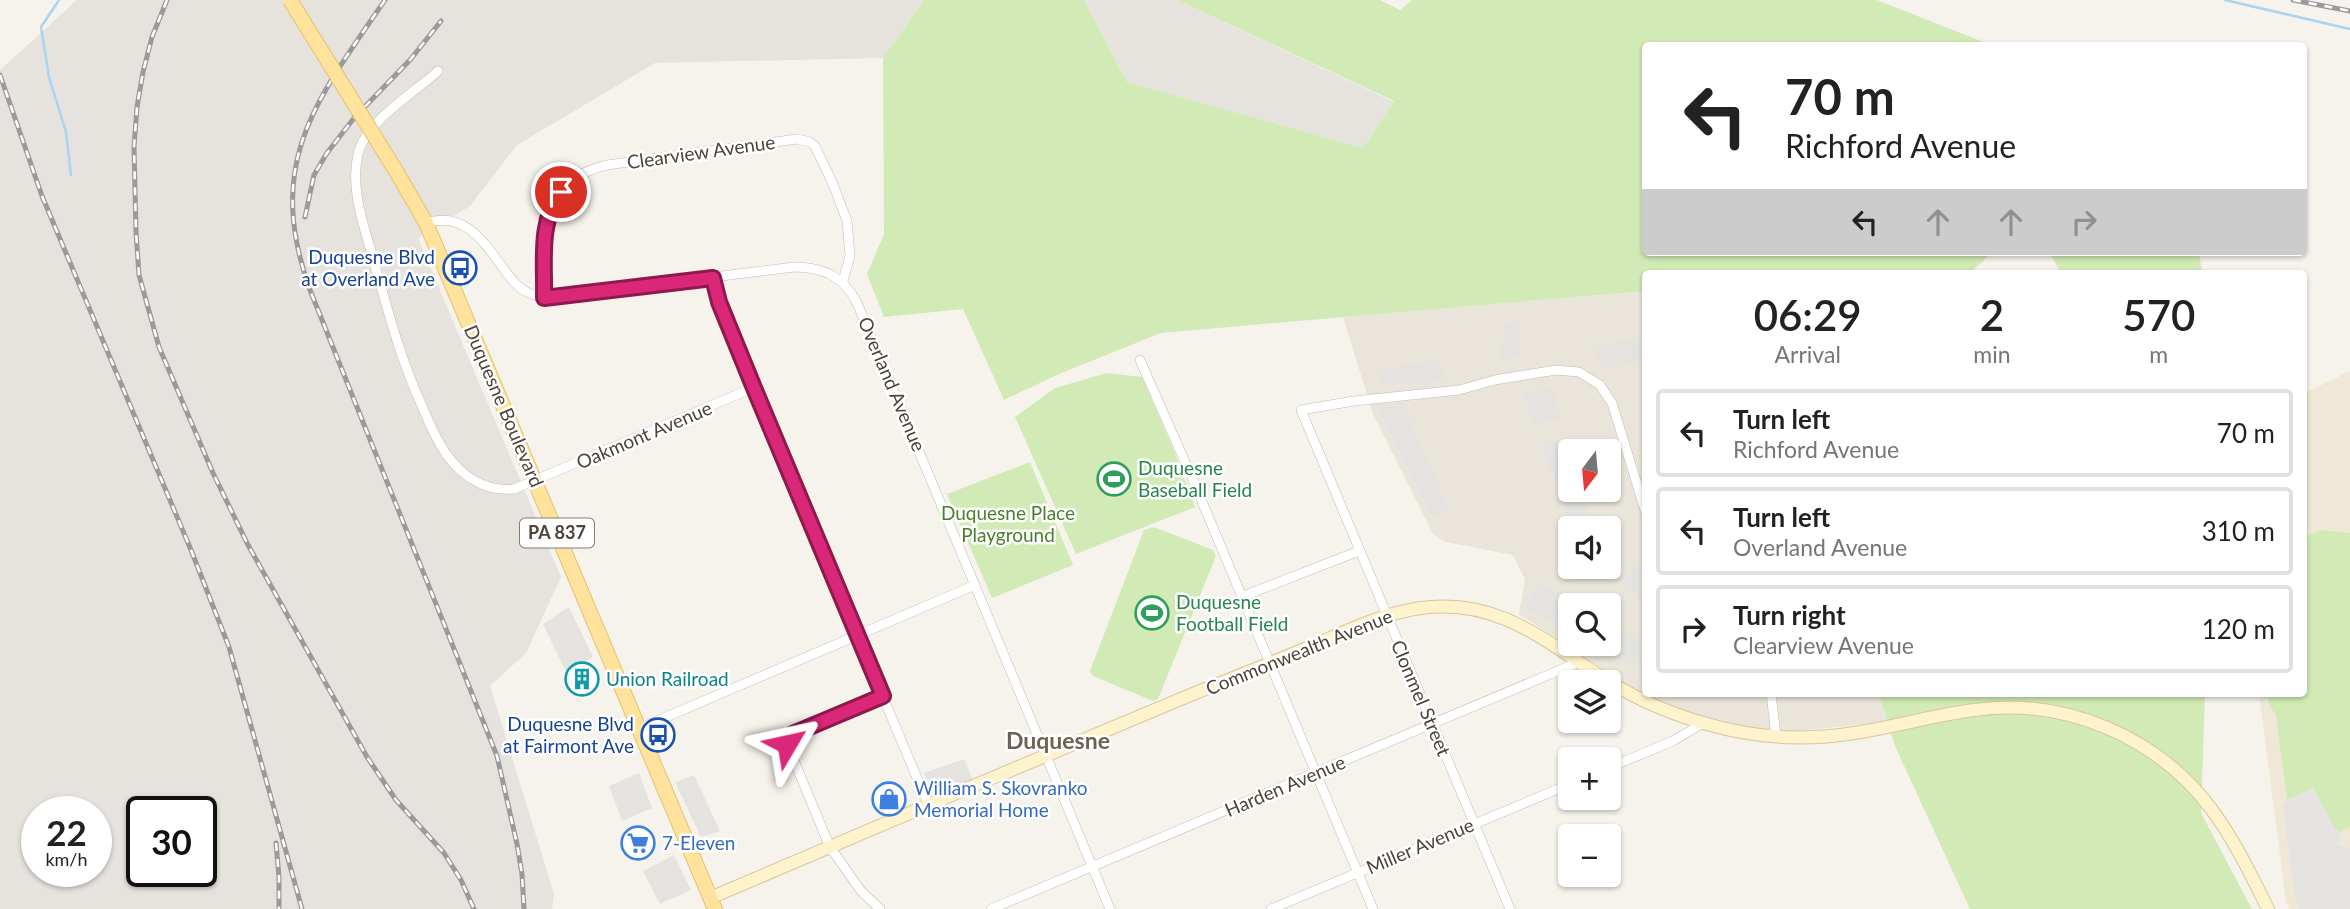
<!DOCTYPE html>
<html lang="en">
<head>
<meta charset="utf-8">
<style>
	:root { --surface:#fff; --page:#f6f6f6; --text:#222; --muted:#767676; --line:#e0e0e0 }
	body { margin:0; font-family:Lato,sans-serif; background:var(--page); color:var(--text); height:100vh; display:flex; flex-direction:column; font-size:26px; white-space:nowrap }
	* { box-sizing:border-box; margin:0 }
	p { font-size:23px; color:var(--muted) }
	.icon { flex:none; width:38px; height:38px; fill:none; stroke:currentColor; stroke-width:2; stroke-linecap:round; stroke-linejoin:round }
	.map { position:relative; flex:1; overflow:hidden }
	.drawer { position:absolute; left:1642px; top:270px; width:665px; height:427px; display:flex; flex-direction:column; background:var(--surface); border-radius:7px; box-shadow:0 2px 5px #0004 }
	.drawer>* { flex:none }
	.guide { position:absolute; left:1642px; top:42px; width:665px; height:214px; border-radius:7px; box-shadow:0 2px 5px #0004; background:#fff; color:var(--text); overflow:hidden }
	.needle { width:46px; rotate:196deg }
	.fabs { position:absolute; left:1558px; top:439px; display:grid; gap:14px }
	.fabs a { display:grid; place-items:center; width:63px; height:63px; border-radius:7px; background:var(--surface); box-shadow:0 2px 5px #0004; font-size:35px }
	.speed { position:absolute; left:21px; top:796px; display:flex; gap:14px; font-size:35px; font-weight:700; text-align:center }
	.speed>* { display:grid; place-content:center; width:91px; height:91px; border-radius:50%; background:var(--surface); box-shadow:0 2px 5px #0004; line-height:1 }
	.speed small { font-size:18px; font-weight:400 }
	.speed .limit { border:4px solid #111; border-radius:10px; background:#fff; color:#111 }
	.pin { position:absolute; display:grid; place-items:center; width:60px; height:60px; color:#fff; margin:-30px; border:4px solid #fff; border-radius:50%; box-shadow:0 2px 7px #0007 }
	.me { position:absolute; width:77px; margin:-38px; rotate:54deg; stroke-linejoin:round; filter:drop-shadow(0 0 5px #0008) }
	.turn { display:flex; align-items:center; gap:24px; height:147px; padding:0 28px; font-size:32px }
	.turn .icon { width:91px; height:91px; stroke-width:2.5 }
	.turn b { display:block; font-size:49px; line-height:60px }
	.lanes { display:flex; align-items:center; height:66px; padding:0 28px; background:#0003; justify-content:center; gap:35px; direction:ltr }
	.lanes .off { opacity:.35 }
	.eta { display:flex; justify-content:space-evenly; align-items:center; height:119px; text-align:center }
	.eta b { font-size:42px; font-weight:600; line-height:49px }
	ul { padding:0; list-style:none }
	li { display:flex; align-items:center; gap:21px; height:88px; margin:0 14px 10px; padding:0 14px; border:4px solid var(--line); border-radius:7px }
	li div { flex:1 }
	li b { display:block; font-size:26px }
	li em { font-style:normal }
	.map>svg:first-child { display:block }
	.residential { fill:#eae5da; fill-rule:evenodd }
	.industrial { fill:#e6e2dd; fill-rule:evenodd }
	.education { fill:#efe8d6 }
	.green { fill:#d2eab5 }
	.parking { fill:#e5e3e0 }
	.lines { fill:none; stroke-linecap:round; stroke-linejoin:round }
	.stream { stroke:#a9d4f2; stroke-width:2.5 }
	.street-casing { stroke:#c2bbae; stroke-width:10 }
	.secondary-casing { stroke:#d6c79b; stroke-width:14 }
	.primary-casing { stroke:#e6c16a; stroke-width:16 }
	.street { stroke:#fff; stroke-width:9 }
	.secondary { stroke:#fff3cd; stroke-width:12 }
	.primary { stroke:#ffe39c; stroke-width:14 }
	.rail-casing { stroke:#9a9a9a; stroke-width:5 }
	.rail { stroke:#fff; stroke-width:2.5; stroke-dasharray:8; stroke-linecap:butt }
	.primary-bridge-casing { stroke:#e6c16a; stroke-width:16; stroke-linecap:butt }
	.primary-bridge { stroke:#ffe39c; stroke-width:14 }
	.route-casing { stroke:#8e194d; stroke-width:18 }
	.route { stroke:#db2777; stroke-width:12 }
	.labels { text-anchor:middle; stroke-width:5; stroke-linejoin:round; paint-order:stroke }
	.shield { fill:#fff; stroke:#817c74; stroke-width:2 }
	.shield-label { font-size:18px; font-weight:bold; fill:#4b4439 }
	.street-label { font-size:19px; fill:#4b4439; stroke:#fff }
	.transit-label { font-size:19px; fill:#164399; stroke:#fff; text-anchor:end }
	.leisure-label { font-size:19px; fill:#27864d; stroke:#fff; text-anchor:start }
	.park-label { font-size:19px; fill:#4a7f2a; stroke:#fff }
	.culture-label { font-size:19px; fill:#0d838f; stroke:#fff; text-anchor:start }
	.shop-label { font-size:19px; fill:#366cbe; stroke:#fff; text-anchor:start }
	.quarter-label { font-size:23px; font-weight:bold; fill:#6e6250; stroke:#fff }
</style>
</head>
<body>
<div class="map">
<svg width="2350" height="909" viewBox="0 0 2350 909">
	<rect width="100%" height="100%" fill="#f6f3ec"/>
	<path class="residential" d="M 1645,291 L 1645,693 L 1878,693 L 1887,722 L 1786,732 L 1748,728 L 1686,711 L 1635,690 L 1519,614 L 1525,579 L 1513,555 L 1446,542 L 1433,534 L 1373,414 L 1343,317 ZM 1570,452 L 1608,452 L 1608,490 L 1570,490 ZM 1570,528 L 1608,528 L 1608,567 L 1570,567 ZM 1570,606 L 1608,606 L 1608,644 L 1570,644 Z"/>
	<g class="industrial">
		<path d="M 77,0 L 924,0 L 883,58 L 655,63 L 517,145 L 470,206 L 418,238 L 561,577 L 526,653 L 490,686 L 554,894 L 552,909 L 0,909 L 0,70 ZM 37,812 L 96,812 L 96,872 L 37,872 ZM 142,812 L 201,812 L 201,872 L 142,872 Z"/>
		<polygon points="1084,0 1177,0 1394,102 1363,148 1127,82"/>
	</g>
	<polygon class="education" points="2350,371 2350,909 2289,909 2286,902 2259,693 2303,693 2303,394"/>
	<g class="green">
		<polygon points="924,0 1084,0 1127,82 1363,148 1394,101 1177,0 1380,0 1400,10 1412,0 1877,0 1991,45 1645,46 1645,252 1993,252 1970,273 1645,273 1645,291 1161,333 1059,374 1004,400 963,309 884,317 867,274 884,234 883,58"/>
		<polygon points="2049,252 2199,252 2202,273 2061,273"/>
		<polygon points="1107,373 1142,377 1174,451 1195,507 1076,554 1015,417 1055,388"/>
		<polygon points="1030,462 1073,565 992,598 947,494"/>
		<polygon points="1154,527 1213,550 1216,556 1158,699 1153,701 1093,676 1090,671 1144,530"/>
		<polygon points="2321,530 2350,533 2350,827 2339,833 2331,822 2313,788 2287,800 2276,715 2269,705 2268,693 2303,693 2303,538"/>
		<polygon points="1878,693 2205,693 2201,813 2252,909 1970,909 1895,746"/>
	</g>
	<g class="parking">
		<polygon points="1520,320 1519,356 1498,362 1505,325"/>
		<polygon points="1645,335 1645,359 1605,370 1592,347"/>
		<polygon points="1441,360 1444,381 1381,386 1377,370"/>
		<polygon points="1552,388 1560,418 1533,424 1524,392"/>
		<polygon points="1402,402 1450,511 1433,518 1378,407"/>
		<polygon points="1565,438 1570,453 1570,490 1582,490 1594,528 1571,528 1541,443"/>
		<polygon points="1637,565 1645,572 1645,606 1617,577"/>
		<polygon points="1541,583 1579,605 1570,606 1570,631 1526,608"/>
		<polygon points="569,607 593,657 566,672 543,624"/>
		<polygon points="1608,623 1640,641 1645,647 1645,656 1633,665 1594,644 1608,644"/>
		<polygon points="964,759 973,780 933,794 924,773"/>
		<polygon points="639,773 652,808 622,821 609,786"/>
		<polygon points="694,775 720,831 701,837 675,782"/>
		<polygon points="2313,788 2331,822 2341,835 2337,844 2350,848 2350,909 2300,909 2295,900 2283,805 2287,800"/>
		<polygon points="674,855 691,890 660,904 643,871"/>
	</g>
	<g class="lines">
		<g class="stream">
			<polyline points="59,0 41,27 49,77 66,132 71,175"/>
			<polyline points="2225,0 2350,29"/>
		</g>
		<defs>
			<g id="street">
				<path d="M 438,71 C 414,93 366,121 358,154 C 349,193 367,233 376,269 C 390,318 401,360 422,406 C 429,423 436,439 446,454 C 462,476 485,492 514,489 L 753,388"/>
				<path d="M 426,223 C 472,208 491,256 515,283 C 523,292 533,295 544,298 L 794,267 C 824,267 844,277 857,303 L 1110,909"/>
				<polyline points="713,278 719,302 753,388 928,804"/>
				<path d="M 544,298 C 545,242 536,181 607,165 L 797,139 L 810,142 L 815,146 L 833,184 L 847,221 L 850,256 L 843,281"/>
				<polyline points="1140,360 1193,480 1373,909"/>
				<polyline points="1241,597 1359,551"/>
				<polyline points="1771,693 1776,737"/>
				<polyline points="638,729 975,585"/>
				<polyline points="1608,768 1673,741 1703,723"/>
				<polyline points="880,909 861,891 830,847 787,744 790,736 795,733 883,696"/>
				<polyline points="991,909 1579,662"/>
				<polyline points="1271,909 1570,784"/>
				<polyline points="1510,909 1301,410 1354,401 1459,390 1495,380 1556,370 1579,372 1600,385 1612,403 1645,510"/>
			</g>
			<path id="secondary" d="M 710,898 C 870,829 1032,761 1193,694 C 1233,678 1274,662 1314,645 C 1349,630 1384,613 1421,608 C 1501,597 1549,645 1611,683 C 1641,701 1674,715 1707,724 C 1755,738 1805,741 1854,733 C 1895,727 1934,715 1974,710 C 2065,697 2158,737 2212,810 C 2235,841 2251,875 2268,909"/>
			<polyline id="primary" points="396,171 426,223 715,909"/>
		</defs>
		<use href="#street" class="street-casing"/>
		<use href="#secondary" class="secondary-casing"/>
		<use href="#primary" class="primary-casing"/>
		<use href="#street" class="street"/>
		<use href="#secondary" class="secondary"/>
		<use href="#primary" class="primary"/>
		<defs>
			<g id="rail">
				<polyline points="167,0 152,37 143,72 137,107 134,147 136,232 139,275 159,347 213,473 248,545 367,757 396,800 444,853 461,880 474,909"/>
				<path d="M 385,0 C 316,101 264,162 310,290 L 497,756 L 517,844 L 522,874 L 524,909"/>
				<polyline points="2293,0 2350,11"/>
				<polyline points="0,75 42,196 191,550 229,647 302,909"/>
				<polyline points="305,217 314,175 327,153 354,118 410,60 441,21"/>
				<polyline points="276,843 279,877 279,909"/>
			</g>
		</defs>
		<use href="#rail" class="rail-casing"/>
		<use href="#rail" class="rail"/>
		<defs>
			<polyline id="primary-bridge" points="290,0 396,171"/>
		</defs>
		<use href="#primary-bridge" class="primary-bridge-casing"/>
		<use href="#primary-bridge" class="primary-bridge"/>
	</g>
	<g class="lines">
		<defs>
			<path id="route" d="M 561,192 C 538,222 545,263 544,298 L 713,278 L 719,302 L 754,388 L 883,696 L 795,733 L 790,736 L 787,744"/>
		</defs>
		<use href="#route" class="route-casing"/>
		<use href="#route" class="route"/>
	</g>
	<defs>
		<symbol id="bus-ring" viewBox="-11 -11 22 22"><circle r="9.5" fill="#fff" stroke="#1a4fb4" stroke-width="1.5"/><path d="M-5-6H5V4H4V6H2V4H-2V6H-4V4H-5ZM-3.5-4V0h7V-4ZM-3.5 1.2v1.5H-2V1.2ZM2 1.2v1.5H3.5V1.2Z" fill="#1a4fb4"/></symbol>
		<symbol id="stadium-ring" viewBox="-11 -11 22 22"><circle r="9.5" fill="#fff" stroke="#2e9e5b" stroke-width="1.5"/><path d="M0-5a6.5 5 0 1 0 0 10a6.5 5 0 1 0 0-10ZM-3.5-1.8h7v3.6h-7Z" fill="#2e9e5b"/></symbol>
		<symbol id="building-ring" viewBox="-11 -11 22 22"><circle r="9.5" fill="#fff" stroke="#0f9aa8" stroke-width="1.5"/><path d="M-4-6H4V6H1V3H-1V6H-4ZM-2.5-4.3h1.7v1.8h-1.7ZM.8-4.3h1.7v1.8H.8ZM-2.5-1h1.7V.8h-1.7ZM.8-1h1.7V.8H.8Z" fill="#0f9aa8"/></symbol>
		<symbol id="shop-ring" viewBox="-11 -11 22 22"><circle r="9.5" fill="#fff" stroke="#3f7fe0" stroke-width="1.5"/><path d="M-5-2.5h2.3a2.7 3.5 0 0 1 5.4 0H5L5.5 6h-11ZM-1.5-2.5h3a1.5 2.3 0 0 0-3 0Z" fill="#3f7fe0"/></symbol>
		<symbol id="supermarket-ring" viewBox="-11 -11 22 22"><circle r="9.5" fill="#fff" stroke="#3f7fe0" stroke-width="1.5"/><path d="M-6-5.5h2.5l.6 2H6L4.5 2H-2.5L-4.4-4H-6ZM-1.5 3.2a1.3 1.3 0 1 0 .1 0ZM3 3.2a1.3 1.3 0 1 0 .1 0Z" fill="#3f7fe0"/></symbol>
	</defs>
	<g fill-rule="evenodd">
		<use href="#bus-ring" x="441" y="249" width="38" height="38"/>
		<use href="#stadium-ring" x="1095" y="460" width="38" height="38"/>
		<use href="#stadium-ring" x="1133" y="594" width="38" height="38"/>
		<use href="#building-ring" x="563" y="660" width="38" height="38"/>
		<use href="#bus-ring" x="639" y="716" width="38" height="38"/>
		<use href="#shop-ring" x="870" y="780" width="38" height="38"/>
		<use href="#supermarket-ring" x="619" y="824" width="38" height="38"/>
	</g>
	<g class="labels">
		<rect class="shield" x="520" y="518.5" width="74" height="29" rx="5"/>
		<g class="shield-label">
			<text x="557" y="539">PA 837</text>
		</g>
		<g class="street-label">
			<text transform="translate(701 152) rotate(-8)" y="7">Clearview Avenue</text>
			<text transform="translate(892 384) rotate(67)" y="7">Overland Avenue</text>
			<text transform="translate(504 406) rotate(67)" y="7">Duquesne Boulevard</text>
			<text transform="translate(644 435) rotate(-23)" y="7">Oakmont Avenue</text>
			<text transform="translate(1299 652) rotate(-22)" y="7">Commonwealth Avenue</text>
			<text transform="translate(1421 698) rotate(67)" y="7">Clonmel Street</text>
			<text transform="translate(1285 786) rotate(-23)" y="7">Harden Avenue</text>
			<text transform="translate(1420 846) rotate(-23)" y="7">Miller Avenue</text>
		</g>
		<g class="transit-label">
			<text x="435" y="264">Duquesne Blvd<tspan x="435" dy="22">at Overland Ave</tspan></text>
			<text x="634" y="731">Duquesne Blvd<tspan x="634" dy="22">at Fairmont Ave</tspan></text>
		</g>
		<g class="leisure-label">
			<text x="1138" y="475">Duquesne<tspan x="1138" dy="22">Baseball Field</tspan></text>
			<text x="1176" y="609">Duquesne<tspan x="1176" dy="22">Football Field</tspan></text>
		</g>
		<g class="park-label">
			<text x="1008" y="520">Duquesne Place<tspan x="1008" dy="22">Playground</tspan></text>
		</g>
		<g class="culture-label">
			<text x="606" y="686">Union Railroad</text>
		</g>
		<g class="shop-label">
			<text x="914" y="795">William S. Skovranko<tspan x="914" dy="22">Memorial Home</tspan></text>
			<text x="662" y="850">7-Eleven</text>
		</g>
		<g class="quarter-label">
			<text x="1058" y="749">Duquesne</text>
		</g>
	</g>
</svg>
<div class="fabs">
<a><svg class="needle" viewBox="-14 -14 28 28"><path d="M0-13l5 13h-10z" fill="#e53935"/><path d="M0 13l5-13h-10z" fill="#767676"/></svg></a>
<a><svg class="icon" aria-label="sound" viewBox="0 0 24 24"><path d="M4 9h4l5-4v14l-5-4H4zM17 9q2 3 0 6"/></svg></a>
<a><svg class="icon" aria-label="search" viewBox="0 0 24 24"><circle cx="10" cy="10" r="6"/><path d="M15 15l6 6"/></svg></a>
<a><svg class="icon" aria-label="layers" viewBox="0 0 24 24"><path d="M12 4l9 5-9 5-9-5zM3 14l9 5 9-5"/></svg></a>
<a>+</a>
<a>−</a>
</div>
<div class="speed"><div>22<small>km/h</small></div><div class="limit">30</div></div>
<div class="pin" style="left:561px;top:192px;background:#d93025"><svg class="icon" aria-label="arrive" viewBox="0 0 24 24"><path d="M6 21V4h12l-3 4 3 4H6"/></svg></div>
<svg class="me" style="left:787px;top:744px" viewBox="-20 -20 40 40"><path d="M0-17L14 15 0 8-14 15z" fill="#db2777" stroke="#fff" stroke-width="4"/></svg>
<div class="guide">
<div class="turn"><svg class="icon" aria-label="left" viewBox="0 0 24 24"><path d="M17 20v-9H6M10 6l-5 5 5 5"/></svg><div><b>70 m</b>Richford Avenue</div></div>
<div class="lanes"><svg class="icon" aria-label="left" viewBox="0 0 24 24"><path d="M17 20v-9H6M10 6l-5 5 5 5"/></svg><svg class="icon off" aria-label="ahead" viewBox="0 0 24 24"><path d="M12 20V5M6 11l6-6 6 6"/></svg><svg class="icon off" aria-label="ahead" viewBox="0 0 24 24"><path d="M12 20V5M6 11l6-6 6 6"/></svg><svg class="icon off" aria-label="right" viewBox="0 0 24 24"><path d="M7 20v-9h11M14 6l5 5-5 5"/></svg></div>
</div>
<section class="drawer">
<div class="eta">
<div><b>06:29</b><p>Arrival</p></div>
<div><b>2</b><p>min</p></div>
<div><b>570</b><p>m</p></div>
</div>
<ul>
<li><svg class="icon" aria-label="left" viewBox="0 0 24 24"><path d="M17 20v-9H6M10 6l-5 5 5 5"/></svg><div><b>Turn left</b><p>Richford Avenue</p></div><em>70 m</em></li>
<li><svg class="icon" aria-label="left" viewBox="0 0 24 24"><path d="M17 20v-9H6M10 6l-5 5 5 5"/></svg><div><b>Turn left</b><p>Overland Avenue</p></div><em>310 m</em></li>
<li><svg class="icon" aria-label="right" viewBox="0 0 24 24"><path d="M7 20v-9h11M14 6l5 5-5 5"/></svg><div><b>Turn right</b><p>Clearview Avenue</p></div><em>120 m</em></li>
</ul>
</section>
</div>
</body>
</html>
